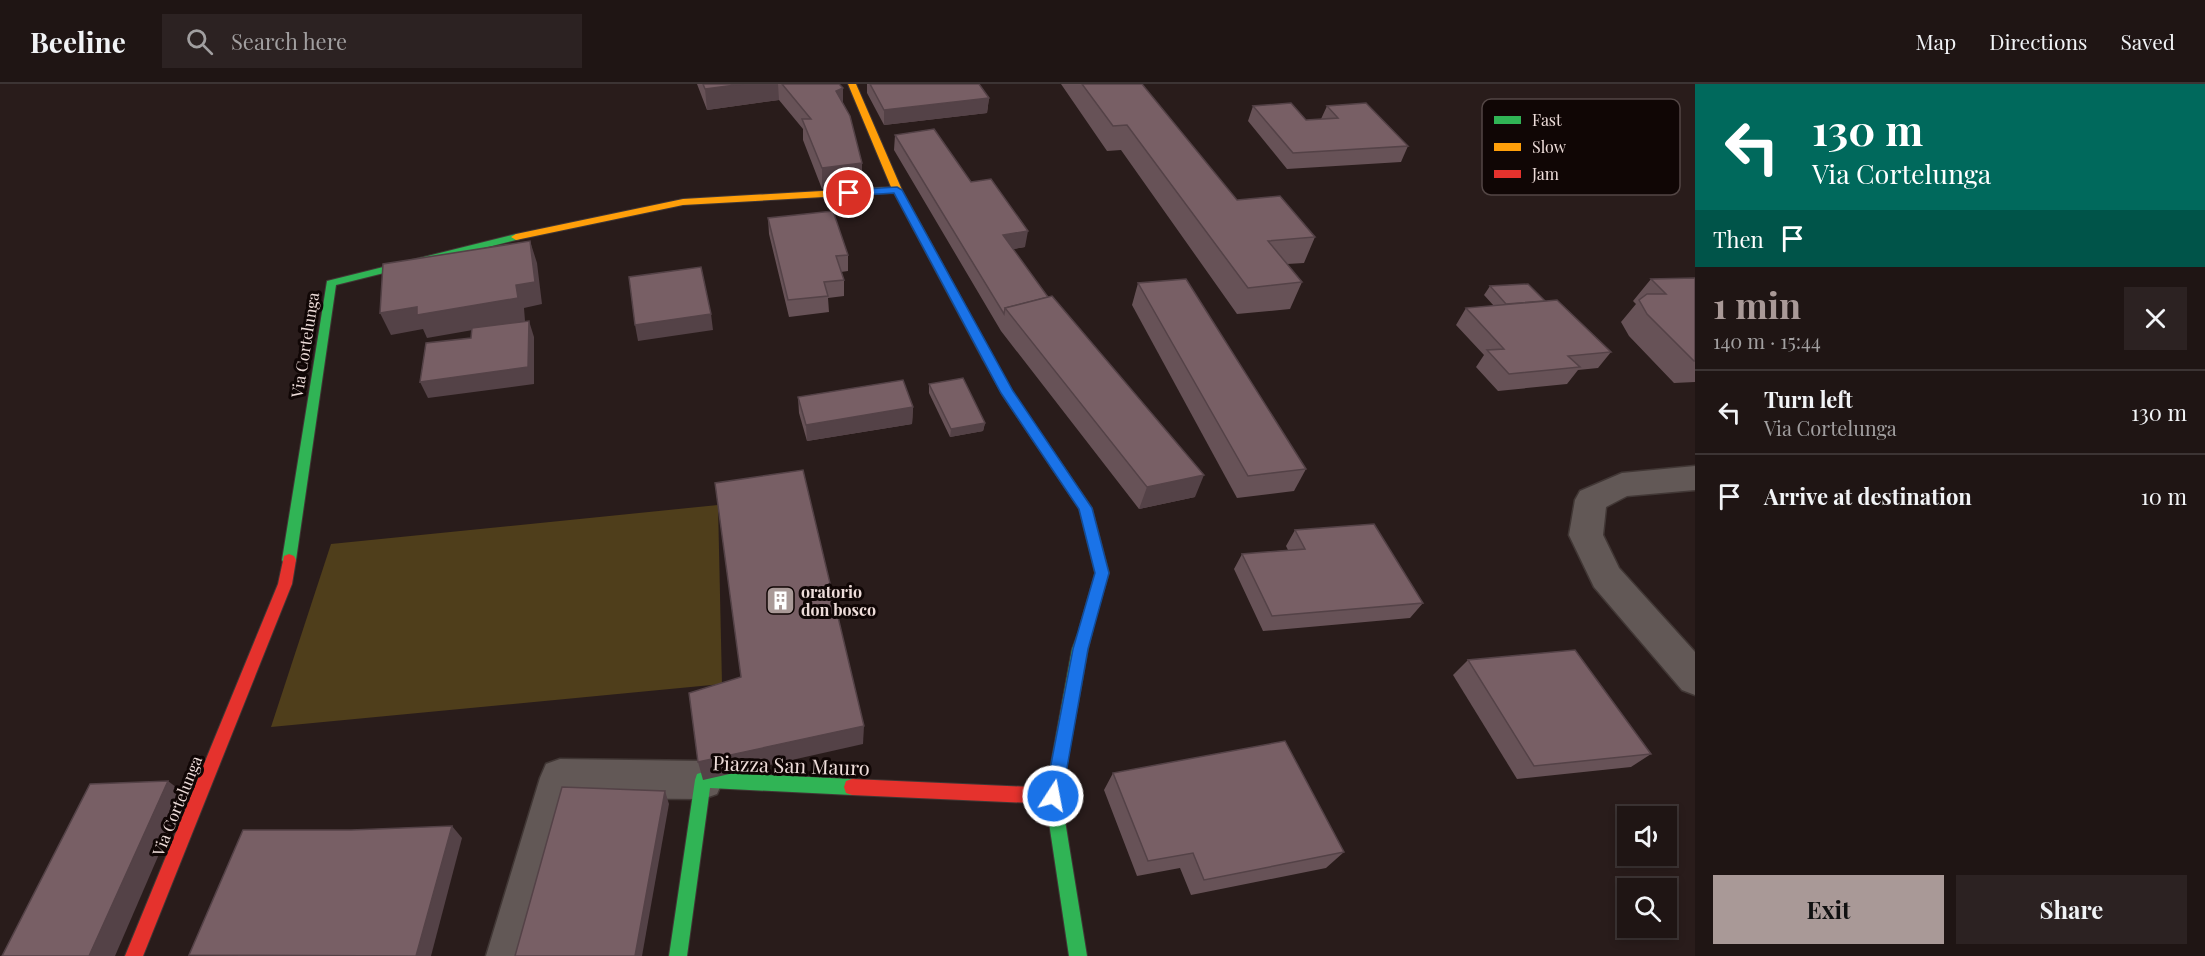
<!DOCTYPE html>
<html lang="en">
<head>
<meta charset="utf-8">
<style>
	:root { --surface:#1f1514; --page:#2c2222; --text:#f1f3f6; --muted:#a19fa0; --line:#3c3434; --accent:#a99997 }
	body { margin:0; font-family:"Playfair Display",serif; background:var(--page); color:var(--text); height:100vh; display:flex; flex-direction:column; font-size:22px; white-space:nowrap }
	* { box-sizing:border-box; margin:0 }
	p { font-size:20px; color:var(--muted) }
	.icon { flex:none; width:33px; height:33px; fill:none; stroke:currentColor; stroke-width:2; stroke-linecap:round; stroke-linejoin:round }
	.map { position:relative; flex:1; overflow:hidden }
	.side { display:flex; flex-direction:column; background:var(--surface); width:510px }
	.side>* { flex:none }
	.guide { background:#00695c; color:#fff; overflow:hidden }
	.tools { position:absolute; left:1617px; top:722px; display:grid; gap:12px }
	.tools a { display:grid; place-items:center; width:60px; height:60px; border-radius:0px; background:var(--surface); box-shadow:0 3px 9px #0003,0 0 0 2px var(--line); font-size:30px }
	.pin { position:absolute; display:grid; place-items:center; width:51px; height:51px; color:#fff; margin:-26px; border:3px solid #fff; border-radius:50%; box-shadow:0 2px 6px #0007 }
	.me { position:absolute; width:66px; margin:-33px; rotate:11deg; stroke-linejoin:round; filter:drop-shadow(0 0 4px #0008) }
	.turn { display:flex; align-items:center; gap:21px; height:126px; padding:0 18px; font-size:27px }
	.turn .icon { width:78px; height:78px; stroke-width:2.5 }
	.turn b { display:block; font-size:42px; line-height:51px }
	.then { display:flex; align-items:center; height:57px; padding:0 18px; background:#0003; gap:12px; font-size:22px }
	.round { display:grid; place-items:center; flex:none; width:63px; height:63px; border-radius:0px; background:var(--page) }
	.head { display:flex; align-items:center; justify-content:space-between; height:102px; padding:0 18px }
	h1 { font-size:36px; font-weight:700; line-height:45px; color:var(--accent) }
	.cta { display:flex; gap:12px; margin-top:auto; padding:12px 18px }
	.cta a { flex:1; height:69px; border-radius:0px; background:var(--accent); color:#111; font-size:24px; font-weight:700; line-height:69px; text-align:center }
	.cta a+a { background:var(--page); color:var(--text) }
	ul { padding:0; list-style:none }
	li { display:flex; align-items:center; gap:18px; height:84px; padding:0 18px; border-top:2px solid var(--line) }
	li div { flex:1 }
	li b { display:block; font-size:22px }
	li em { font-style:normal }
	header { display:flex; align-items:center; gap:36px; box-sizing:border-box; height:84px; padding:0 30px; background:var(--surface); border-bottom:2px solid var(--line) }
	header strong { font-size:28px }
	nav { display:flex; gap:33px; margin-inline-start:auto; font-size:21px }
	.search { width:420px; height:54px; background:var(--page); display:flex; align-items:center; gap:15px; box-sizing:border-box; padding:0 21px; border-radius:0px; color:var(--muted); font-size:22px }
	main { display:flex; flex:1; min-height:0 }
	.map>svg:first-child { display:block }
	.green { fill:#4f3e1b }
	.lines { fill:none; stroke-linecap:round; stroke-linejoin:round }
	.street-casing { stroke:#413735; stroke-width:3 }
	.fast-casing { stroke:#413735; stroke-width:2 }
	.slow-casing { stroke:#413735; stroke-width:2 }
	.jam-casing { stroke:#413735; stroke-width:2 }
	.street { fill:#625856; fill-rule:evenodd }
	.fast { fill:#30b455; fill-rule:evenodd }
	.slow { fill:#ff9f0a; fill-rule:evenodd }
	.jam { fill:#e5322d; fill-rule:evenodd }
	.wall { fill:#675257 }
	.shaded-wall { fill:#544247 }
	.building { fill:#785f65; stroke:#544247; stroke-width:1.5 }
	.route { fill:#1a73e8; stroke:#114b97; stroke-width:1.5 }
	.labels { text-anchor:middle; stroke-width:6; stroke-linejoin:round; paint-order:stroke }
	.street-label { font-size:16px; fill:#eeddda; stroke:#100605 }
	.poi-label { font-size:16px; font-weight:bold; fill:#eeddda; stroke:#100605; text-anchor:start }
	.near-street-label { font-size:20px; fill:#eeddda; stroke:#100605 }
	.key { fill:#100605; stroke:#534645; stroke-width:1.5 }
	.key-label { font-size:16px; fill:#eeddda }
</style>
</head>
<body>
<header>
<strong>Beeline</strong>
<div class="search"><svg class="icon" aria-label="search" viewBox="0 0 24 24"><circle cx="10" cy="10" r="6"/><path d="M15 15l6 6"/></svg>Search here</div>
<nav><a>Map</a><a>Directions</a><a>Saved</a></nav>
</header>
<main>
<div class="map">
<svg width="1695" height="872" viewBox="0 0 1695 872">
	<rect width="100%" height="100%" fill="#291c1b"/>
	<polygon class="green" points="718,421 722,600 271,643 331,460"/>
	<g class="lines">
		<defs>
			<g id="street">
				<polygon points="1695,382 1695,406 1627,412 1606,423 1603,451 1619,484 1695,568 1695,611 1682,606 1594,503 1569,451 1575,416 1580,407 1622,389"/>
				<polygon points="560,675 703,677 717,682 723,696 717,710 703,715 575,714 532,872 486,872 540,694 546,680"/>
			</g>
			<g id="fast">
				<polygon points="516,150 520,151 520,155 336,201 296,476 294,480 284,480 282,476 327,197"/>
				<polygon points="1086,539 1091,541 1093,545 1088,565 1061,712 1087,872 1069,872 1045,712 1072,565 1081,541"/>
				<polygon points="703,688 852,695 858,697 860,703 858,709 852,711 710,704 687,872 669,872 695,696 697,690"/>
			</g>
			<polygon id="slow" points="848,0 856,0 902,106 994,274 992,277 984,277 982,274 894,109 683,121 516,156 511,153 516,150 683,115 891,103"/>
			<g id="jam">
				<polygon points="988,270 992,271 1012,307 1092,424 1109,489 1091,549 1086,551 1081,549 1079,545 1095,489 1079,425 1003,312 982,274"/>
				<polygon points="289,470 294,472 296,476 292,500 143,872 125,872 278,500 284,472"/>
				<polygon points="852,695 1053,704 1059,706 1061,712 1059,718 1053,720 852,711 846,709 844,703 846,697"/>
			</g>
		</defs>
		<use href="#street" class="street-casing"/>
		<use href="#fast" class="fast-casing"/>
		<use href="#slow" class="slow-casing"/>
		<use href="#jam" class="jam-casing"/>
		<use href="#street" class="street"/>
		<use href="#fast" class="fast"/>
		<use href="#slow" class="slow"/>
		<use href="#jam" class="jam"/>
	</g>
	<g class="wall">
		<polygon points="697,0 839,0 843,4 843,19 862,100 822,105 803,56 803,45 779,16 707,26"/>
		<polygon points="867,0 979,0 989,14 987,29 884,41 867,9"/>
		<polygon points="1061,0 1142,0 1237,116 1315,153 1304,179 1287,180 1302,198 1290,225 1237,230 1121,66 1107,67"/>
		<polygon points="1253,22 1306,36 1321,35 1327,22 1408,62 1401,78 1287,85 1248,37"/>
		<polygon points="895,51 971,98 1025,163 1013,165 1195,413 1139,425 1001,247 894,66"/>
		<polygon points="768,134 848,171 848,187 841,188 844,196 844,212 828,214 829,228 789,233 769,150"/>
		<polygon points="1695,194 1695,298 1674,299 1629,252 1621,238 1636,220 1633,217 1651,195"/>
		<polygon points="1138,199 1306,385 1294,407 1237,414 1132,221"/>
		<polygon points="1490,202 1545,217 1611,268 1598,284 1578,286 1567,300 1498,307 1476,283 1484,271 1456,241 1466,224 1494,222 1484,211"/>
		<polygon points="929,300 985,339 983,347 950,353 929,309"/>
		<polygon points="798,313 913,323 912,340 807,357 799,329"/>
		<polygon points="1295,446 1423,519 1410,534 1263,547 1234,485 1242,470 1288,466 1286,462"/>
		<polygon points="1468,576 1651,670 1631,683 1517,695 1453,591"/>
		<polygon points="1113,689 1344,768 1326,784 1191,811 1180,784 1137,792 1104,706"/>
	</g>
	<g class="shaded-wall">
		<polygon points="743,0 778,0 779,16 707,26 705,5"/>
		<polygon points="843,4 843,24 836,7"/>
		<polygon points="989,14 987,29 884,41 884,26"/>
		<polygon points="862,79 862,100 822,105 822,84"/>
		<polygon points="1028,147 1025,163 1001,167 1003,151"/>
		<polygon points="530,157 537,179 542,220 524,224 525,237 427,254 423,245 391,251 380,229 417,223 516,201"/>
		<polygon points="711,230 713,246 638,257 635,241"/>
		<polygon points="529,237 534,253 534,300 428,314 420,298"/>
		<polygon points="913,323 912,340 807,357 806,341"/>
		<polygon points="985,339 983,347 950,353 951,345"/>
		<polygon points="1204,391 1195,413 1139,425 1147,403"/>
		<polygon points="864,642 863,660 703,696 698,678"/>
		<polygon points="168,697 185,710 115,872 89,872"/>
		<polygon points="665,707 669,720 642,872 635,872"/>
		<polygon points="452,742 462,754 431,872 416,872"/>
	</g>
	<g class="building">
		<polygon points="703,0 743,0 705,5"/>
		<polygon points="782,0 839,0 843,4 836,7 850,32 862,79 822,84 802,35 811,35"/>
		<polygon points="870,0 979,0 989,14 884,26"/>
		<polygon points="1082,0 1142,0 1237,116 1280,112 1315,153 1268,157 1302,198 1248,204 1127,41 1113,42"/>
		<polygon points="1291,19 1306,36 1338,34 1327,22 1366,19 1408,62 1293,69 1253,22"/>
		<polygon points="934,45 971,98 991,95 1028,147 1003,151 1048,213 1005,224 1004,230 895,51"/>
		<polygon points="833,127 848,171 836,172 844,196 824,198 828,212 788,216 768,134"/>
		<polygon points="530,157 535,198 516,201 518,214 417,231 417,223 380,229 383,180"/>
		<polygon points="701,183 711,230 635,241 629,193"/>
		<polygon points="1695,194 1695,277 1694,277 1647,230 1639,216 1647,210 1666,210 1651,195"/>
		<polygon points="1186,195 1306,385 1248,392 1138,199"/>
		<polygon points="1528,200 1545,217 1506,220 1490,202"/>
		<polygon points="1052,212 1204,391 1147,403 1005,224"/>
		<polygon points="1557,216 1611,268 1568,272 1580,283 1509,290 1487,266 1504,265 1466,224"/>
		<polygon points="529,237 528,283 420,298 426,259 471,254 472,244"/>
		<polygon points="963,294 985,339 951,345 929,300"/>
		<polygon points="903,296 913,323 806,341 798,313"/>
		<polygon points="803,386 864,642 698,678 689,609 741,593 715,399"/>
		<polygon points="1374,440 1423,519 1272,532 1242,470 1305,465 1295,446"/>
		<polygon points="1575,566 1651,670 1534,682 1468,576"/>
		<polygon points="1285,657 1344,768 1204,796 1193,769 1148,777 1113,689"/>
		<polygon points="168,697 89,872 2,872 90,700"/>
		<polygon points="562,703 665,707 635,872 515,872"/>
		<polygon points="452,742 416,872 189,871 243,746 351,746"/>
	</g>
	<polygon class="route" points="897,103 902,106 1013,307 1092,424 1109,489 1088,565 1062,712 1059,717 1053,720 1047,717 1045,712 1073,565 1095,489 1079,425 1001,309 894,109 849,112 845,109 849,106"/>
	<defs>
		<symbol id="building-square" viewBox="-11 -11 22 22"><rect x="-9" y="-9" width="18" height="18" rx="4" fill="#a99997" stroke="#100605"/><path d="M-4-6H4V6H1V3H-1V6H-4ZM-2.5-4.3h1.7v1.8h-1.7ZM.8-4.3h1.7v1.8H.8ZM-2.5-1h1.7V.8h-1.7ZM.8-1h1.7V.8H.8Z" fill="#fff"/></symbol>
	</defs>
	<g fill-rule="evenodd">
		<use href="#building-square" x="764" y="500" width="33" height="33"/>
	</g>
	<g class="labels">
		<g class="street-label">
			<text transform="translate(305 261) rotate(-81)" y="6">Via Cortelunga</text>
			<text transform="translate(177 722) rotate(-68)" y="6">Via Cortelunga</text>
		</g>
		<g class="poi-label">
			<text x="801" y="514">oratorio<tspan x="801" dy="18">don bosco</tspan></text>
		</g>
		<g class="near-street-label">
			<text transform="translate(791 682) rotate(2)" y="7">Piazza San Mauro</text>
		</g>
	</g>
	<rect x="1482" y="15" width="198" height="96" rx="9" class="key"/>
	<rect x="1494" y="32" width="27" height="8" fill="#30b455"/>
	<rect x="1494" y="59" width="27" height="8" fill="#ff9f0a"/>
	<rect x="1494" y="86" width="27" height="8" fill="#e5322d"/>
	<g class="key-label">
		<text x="1532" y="42">Fast</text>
		<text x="1532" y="69">Slow</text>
		<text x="1532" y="96">Jam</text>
	</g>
</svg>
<div class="tools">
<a><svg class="icon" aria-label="sound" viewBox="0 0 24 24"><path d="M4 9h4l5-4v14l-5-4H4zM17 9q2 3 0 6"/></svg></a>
<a><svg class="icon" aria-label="search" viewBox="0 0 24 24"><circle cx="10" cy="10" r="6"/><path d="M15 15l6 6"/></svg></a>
</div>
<div class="pin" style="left:849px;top:109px;background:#d93025"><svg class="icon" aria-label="arrive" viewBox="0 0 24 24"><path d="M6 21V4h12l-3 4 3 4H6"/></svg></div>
<svg class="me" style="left:1053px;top:712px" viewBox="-20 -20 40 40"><circle r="17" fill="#1a73e8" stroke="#fff" stroke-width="3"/><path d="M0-11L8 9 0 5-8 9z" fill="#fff"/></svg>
</div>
<section class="side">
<div class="guide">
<div class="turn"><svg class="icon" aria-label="left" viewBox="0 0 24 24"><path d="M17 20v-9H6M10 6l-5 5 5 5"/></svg><div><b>130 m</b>Via Cortelunga</div></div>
<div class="then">Then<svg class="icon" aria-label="arrive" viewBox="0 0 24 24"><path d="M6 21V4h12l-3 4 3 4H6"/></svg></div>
</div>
<div class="head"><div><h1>1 min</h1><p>140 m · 15:44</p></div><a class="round"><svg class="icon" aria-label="close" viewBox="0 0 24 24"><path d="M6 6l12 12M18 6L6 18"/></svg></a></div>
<ul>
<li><svg class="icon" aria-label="left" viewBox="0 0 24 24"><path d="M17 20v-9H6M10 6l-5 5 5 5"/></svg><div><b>Turn left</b><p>Via Cortelunga</p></div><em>130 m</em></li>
<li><svg class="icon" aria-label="arrive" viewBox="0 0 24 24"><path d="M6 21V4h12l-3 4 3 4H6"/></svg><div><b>Arrive at destination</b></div><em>10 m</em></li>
</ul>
<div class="cta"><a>Exit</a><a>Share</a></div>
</section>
</main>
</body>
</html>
